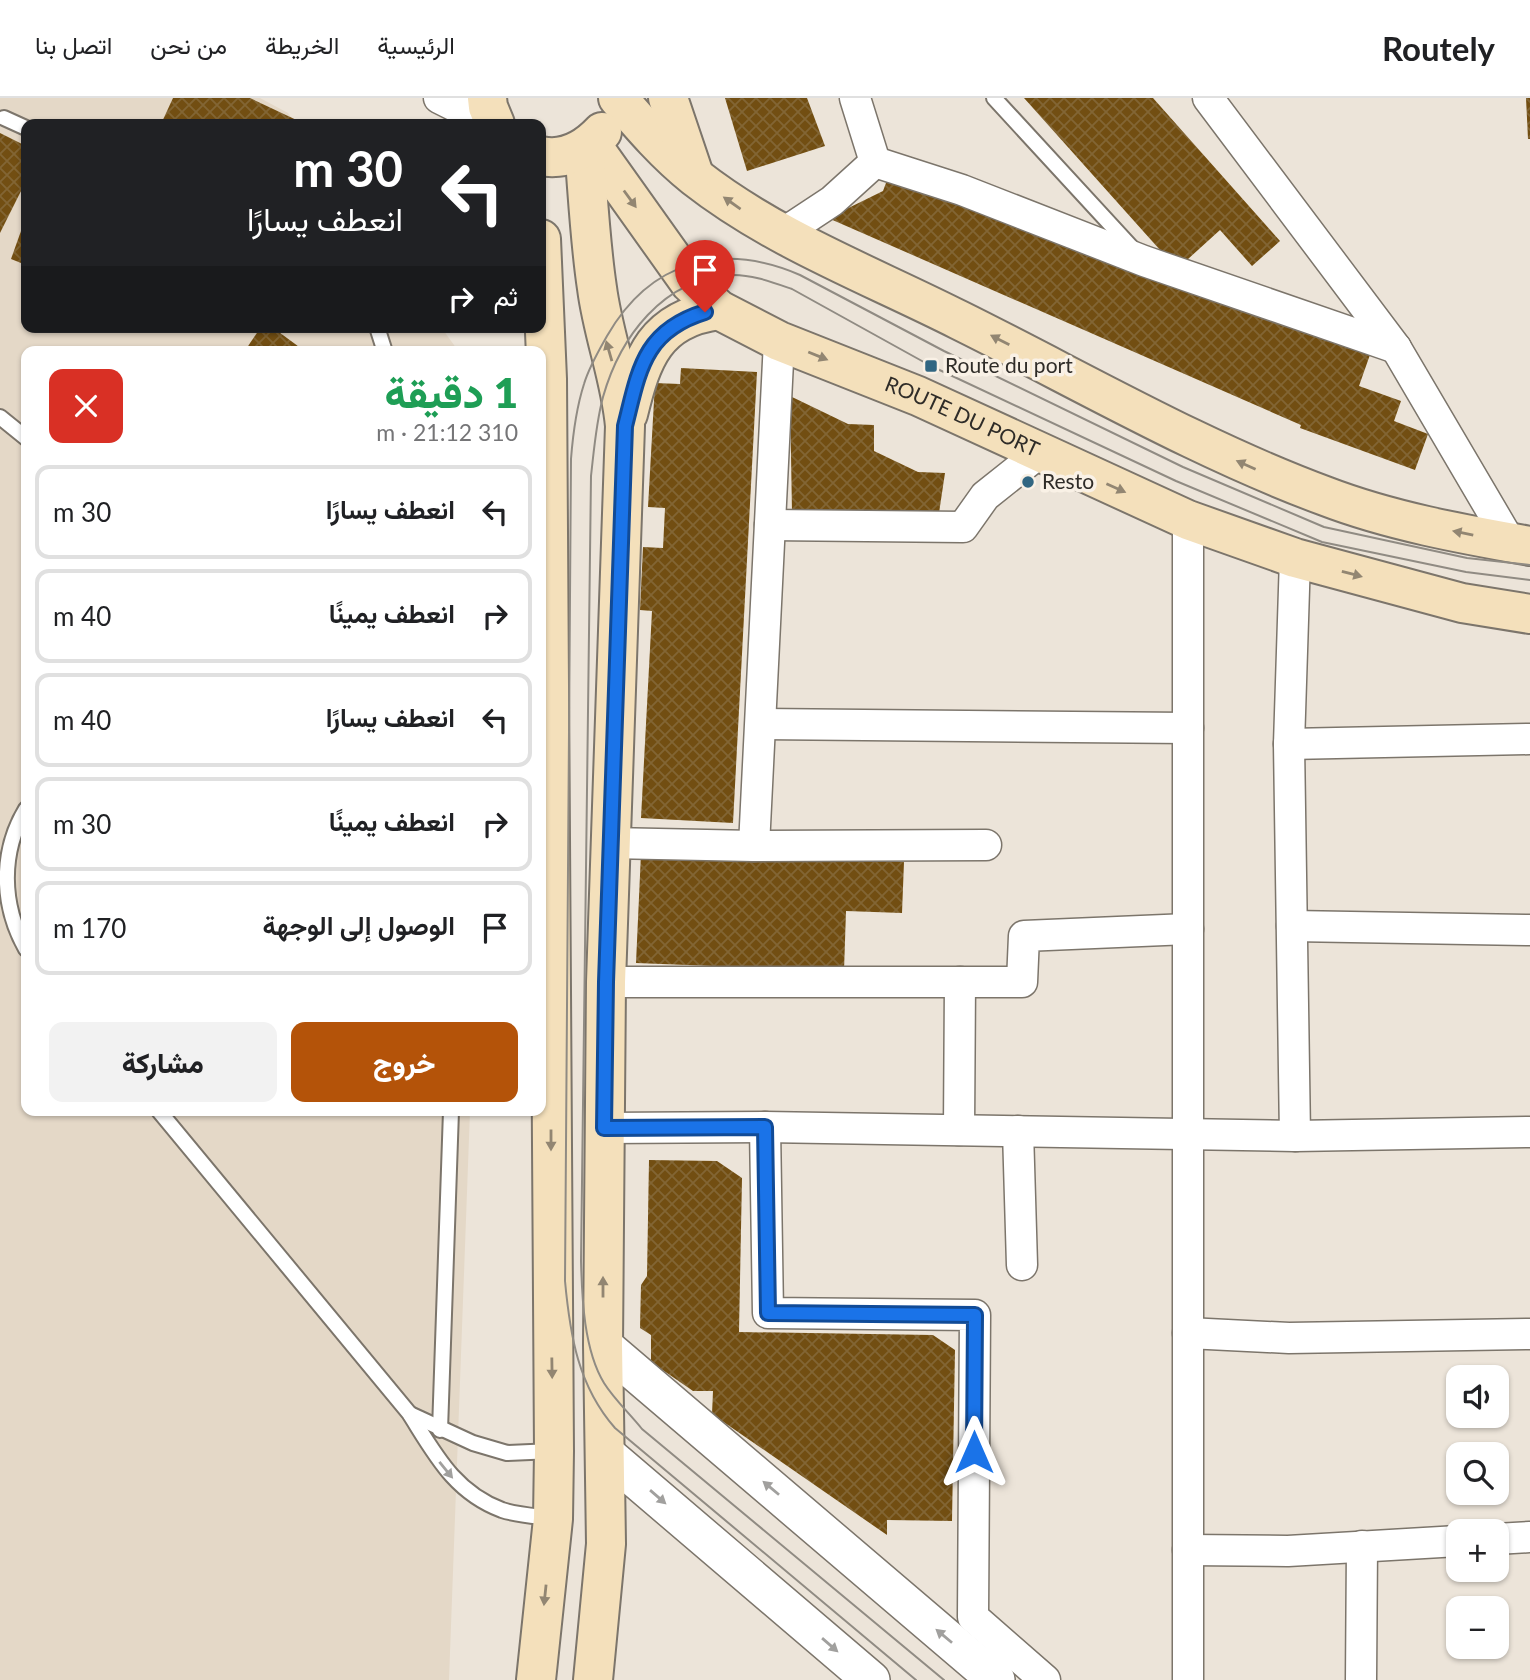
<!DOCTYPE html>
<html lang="ar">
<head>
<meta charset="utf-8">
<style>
	:root { --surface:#fff; --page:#f2f2f2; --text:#202124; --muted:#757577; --line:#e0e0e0; --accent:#b45309 }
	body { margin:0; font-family:Lato,Vazirmatn,sans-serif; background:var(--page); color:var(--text); direction:rtl; height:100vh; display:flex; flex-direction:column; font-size:26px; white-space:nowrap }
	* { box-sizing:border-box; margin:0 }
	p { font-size:23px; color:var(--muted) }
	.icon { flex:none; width:38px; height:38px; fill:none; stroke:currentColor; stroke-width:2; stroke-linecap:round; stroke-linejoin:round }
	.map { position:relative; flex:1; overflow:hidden; direction:ltr }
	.panel { position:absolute; left:21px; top:248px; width:525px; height:770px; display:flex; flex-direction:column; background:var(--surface); border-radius:14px; box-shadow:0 2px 5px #0004; direction:rtl }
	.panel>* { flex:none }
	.banner { position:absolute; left:21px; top:21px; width:525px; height:214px; border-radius:14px; box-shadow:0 2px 5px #0004; direction:rtl; background:#202124; color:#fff; overflow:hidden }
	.fabs { position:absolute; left:1446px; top:1267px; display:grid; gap:14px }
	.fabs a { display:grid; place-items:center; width:63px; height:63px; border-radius:14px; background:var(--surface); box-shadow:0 2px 5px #0004; font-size:35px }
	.pin { position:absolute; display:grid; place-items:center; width:60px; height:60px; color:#fff; margin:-72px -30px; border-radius:50% 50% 50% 0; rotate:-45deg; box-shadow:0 0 7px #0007 }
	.pin .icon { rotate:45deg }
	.me { position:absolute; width:77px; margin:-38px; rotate:0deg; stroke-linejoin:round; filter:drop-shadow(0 0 5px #0008) }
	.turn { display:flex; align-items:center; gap:24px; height:147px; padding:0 28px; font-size:32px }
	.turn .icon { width:91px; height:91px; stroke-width:2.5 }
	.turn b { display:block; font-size:49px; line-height:60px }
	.then { display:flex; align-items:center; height:66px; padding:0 28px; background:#0003; gap:14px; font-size:26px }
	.round { display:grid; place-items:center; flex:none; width:74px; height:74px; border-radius:14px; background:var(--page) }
	.overview { display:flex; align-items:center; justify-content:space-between; height:119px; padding:0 28px }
	h1 { font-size:42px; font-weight:800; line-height:52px; color:#1e9e55 }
	.action { display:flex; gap:14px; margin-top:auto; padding:14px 28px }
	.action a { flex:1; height:80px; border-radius:14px; background:var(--accent); color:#fff; font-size:28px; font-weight:800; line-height:80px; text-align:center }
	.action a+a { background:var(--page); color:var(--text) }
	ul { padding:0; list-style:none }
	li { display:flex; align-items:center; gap:21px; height:94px; margin:0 14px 10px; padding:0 14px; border:4px solid var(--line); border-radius:14px }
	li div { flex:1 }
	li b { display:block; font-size:26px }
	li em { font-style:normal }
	header { display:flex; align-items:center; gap:42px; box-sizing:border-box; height:98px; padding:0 35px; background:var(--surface); border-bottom:2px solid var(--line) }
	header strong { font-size:33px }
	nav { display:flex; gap:38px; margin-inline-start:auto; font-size:24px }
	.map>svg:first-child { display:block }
	.built { fill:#e4d8c7 }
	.building { fill:url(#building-cross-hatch) }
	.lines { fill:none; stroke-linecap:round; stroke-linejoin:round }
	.service-casing { stroke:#7c756b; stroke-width:18 }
	.minor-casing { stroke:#7c756b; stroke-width:33 }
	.tertiary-casing { stroke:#7c756b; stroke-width:40 }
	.secondary-casing { stroke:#7c756b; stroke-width:42 }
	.service { stroke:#fff; stroke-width:14 }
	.minor { stroke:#fff; stroke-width:30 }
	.tertiary { stroke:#fff; stroke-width:37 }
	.secondary { stroke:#f4e0bb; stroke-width:38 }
	.tram { stroke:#908b83; stroke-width:2 }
	.oneway { fill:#928672 }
	.oneway2 { fill:#a1a09e }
	.route-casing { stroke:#114b97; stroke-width:18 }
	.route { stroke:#1a73e8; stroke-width:12 }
	.poi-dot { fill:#316682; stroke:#f9f1e6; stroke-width:2.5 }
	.labels { text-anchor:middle; stroke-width:7; stroke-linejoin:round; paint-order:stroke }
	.poi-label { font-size:21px; fill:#2f2c28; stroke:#f9f1e6; text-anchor:start }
	.street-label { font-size:21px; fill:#2f2c28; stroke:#f9f1e6 }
</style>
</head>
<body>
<header>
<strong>Routely</strong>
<nav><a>الرئيسية</a><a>الخريطة</a><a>من نحن</a><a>اتصل بنا</a></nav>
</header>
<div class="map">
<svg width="1530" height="1582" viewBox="0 0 1530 1582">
	<defs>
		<pattern id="building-cross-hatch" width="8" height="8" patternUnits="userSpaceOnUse" patternTransform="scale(1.75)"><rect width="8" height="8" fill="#724e12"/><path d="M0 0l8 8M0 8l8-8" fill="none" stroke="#826534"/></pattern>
	</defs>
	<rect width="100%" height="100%" fill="#ece4d9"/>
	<polygon class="built" points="0,0 260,0 288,15 296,26 26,26 26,229 441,229 459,254 26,254 26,1013 470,1013 449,1582 0,1582"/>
	<g class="building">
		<polygon points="173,0 250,0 305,26 161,26"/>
		<polygon points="725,0 807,0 825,48 747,73"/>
		<polygon points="1024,0 1153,0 1280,143 1252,168 1220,132 1177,171"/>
		<polygon points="1526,0 1530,0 1530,41 1528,41"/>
		<polygon points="0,35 26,48 26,83 0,135"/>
		<polygon points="890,74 1372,251 1359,288 1401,303 1394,323 1428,336 1415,372 1300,330 1301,327 828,120 883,93"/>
		<polygon points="26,119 26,167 11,161"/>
		<polygon points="261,229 272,229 306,254 244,254"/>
		<polygon points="681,270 757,274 733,725 641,720 652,513 640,512 643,449 663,450 665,410 648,409 655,285 680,286"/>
		<polygon points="790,298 848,326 874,327 874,353 918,374 945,375 939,415 792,414"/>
		<polygon points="641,755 904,764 902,815 846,813 844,873 636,865"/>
		<polygon points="649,1062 717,1063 742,1080 739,1234 933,1237 955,1252 952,1423 887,1422 887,1437 712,1316 713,1293 693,1293 651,1264 651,1237 640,1230 641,1187 647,1178"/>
	</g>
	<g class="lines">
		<defs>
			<g id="service">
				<polyline points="994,0 1134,152"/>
				<polyline points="4,20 26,30"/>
				<polyline points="377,229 385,254"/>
				<polyline points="0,319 26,340"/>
				<path d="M 26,711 C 0,754 1,807 26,851"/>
				<path d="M 159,1013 L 409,1315 C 435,1356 454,1394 502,1412 C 517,1417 535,1418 551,1420"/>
				<polyline points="410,1316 473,1345 507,1355 553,1353"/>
				<polyline points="440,1332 451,1013"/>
			</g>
			<g id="minor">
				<polyline points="439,0 491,26"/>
				<polyline points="855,0 875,64"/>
				<polyline points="1208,0 1396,250 1510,444"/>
				<polyline points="875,64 962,92 1144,163 1396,250"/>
				<polyline points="782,136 832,103 875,64"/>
				<polyline points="770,427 963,429 985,398 1039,355"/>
				<polyline points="1295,460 1289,646 1295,1038"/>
				<polyline points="761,626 1188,630"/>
				<polyline points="1289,646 1530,641"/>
				<polyline points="610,745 754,748 986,747"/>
				<polyline points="754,748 779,243"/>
				<polyline points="1292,828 1530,832"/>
				<polyline points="606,884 1022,884 1024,838 1188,831"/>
				<polyline points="765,1029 768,1215 975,1217 973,1519 1045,1582"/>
				<polyline points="605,1030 765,1029 1295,1038 1530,1034"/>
				<polyline points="959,1032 960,884"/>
				<polyline points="1018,1033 1022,1167"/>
				<polyline points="1188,1235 1289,1240 1530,1236"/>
				<polyline points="1496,1441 1530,1439"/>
				<polyline points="1188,1452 1288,1453 1458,1443"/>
				<polyline points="1188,1582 1188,422"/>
				<polyline points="1361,1582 1362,1448"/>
			</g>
			<g id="tertiary">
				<polyline points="603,1247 996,1582"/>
				<polyline points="605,1355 871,1582"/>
			</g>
			<g id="secondary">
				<polyline points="487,0 488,9 495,26"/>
				<path d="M 618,0 C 642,28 666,56 695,79 C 774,141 870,177 959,222 C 1080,282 1198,351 1325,398 C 1390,423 1462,436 1530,448"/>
				<polyline points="668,0 693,74"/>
				<path id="s1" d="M 591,46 L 690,185 L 719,212 L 779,243 L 918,298 L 1188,422 L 1295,460 L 1462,505 L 1530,516"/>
				<path d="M 584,50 C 588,97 590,144 597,190 C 603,237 621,281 625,328 L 606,884 L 603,1247 L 606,1446 L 593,1582"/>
				<path d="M 541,58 C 565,63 586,51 602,34"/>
				<path d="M 628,316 C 642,259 655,221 719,212"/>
				<polyline points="536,1582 553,1421 554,1353 547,281 541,141"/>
			</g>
		</defs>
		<use href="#service" class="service-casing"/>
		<use href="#minor" class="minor-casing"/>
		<use href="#tertiary" class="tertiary-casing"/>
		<use href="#secondary" class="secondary-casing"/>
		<use href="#service" class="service"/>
		<use href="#minor" class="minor"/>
		<use href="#tertiary" class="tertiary"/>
		<use href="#secondary" class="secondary"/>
		<g class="tram">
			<path d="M 916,1582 L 615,1330 C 578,1288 570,1237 565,1183 L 571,361 C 573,335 576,311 584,286 C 589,269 598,254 607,238 C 650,163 721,143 800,177 L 944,253 L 1183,369 L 1324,429 L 1467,460 L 1530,467"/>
			<path d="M 944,1582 L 642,1331 C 630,1316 614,1301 604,1285 C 584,1252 582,1201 581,1163 L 591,378 C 594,352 596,325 603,299 C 620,239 663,181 730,177 C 751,176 772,184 792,191 L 931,268 L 1176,383 L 1322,444 L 1466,474 L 1530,482"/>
		</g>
	</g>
	<defs><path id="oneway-solid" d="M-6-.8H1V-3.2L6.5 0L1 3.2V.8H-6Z" transform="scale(1.75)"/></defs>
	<g class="oneway">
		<use href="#oneway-solid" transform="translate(630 101) rotate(54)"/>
		<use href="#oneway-solid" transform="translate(732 105) rotate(-145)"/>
		<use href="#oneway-solid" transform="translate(1000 242) rotate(-153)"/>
		<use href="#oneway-solid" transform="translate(609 253) rotate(-106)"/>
		<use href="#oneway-solid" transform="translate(818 258) rotate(22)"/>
		<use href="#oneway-solid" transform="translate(1246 367) rotate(-156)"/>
		<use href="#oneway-solid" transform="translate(1116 390) rotate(24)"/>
		<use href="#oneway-solid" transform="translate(1463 435) rotate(-168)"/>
		<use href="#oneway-solid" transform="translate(1352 476) rotate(15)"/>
		<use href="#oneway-solid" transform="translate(551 1042) rotate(90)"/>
		<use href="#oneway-solid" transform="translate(603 1189) rotate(-90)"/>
		<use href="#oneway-solid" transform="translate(552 1270) rotate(89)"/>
		<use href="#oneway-solid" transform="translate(545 1497) rotate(96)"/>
	</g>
	<g class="oneway2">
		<use href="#oneway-solid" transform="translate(446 1372) rotate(51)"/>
		<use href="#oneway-solid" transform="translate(771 1390) rotate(-140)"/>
		<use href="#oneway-solid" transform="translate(658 1399) rotate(41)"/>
		<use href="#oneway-solid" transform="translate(944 1538) rotate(-140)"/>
		<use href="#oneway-solid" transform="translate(830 1547) rotate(41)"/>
	</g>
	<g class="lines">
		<defs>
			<path id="route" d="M 705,214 C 643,233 639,273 625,328 L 606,884 L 604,1030 L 765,1029 L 768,1215 L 975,1217 L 974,1354"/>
		</defs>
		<use href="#route" class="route-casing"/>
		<use href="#route" class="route"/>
	</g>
	<g class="poi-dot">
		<rect x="924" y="261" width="14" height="14" rx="3.5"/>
		<circle cx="1028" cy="384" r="7"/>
	</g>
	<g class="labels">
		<g class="poi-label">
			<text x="945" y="275">Route du port</text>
			<text x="1042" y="391">Resto</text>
		</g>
		<g class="street-label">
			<text dy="7" stroke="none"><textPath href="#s1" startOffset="476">ROUTE DU PORT</textPath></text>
		</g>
	</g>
</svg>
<div class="fabs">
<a><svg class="icon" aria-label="sound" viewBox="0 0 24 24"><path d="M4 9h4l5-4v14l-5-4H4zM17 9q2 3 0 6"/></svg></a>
<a><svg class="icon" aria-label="search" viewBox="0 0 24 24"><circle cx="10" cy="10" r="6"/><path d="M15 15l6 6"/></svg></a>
<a>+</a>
<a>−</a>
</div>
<div class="pin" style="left:705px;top:214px;background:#d93025"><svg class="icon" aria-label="arrive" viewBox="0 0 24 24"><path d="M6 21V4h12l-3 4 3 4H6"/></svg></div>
<svg class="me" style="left:974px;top:1354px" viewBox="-20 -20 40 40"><path d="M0-17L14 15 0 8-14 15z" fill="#1a73e8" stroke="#fff" stroke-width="4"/></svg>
<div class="banner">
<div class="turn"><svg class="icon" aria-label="left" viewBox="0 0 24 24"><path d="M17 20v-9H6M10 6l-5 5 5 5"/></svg><div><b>30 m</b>انعطف يسارًا</div></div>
<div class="then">ثم<svg class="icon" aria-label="right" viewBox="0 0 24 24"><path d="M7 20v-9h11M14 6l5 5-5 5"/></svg></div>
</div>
<section class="panel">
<div class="overview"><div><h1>1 دقيقة</h1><p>310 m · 21:12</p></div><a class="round" style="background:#d93025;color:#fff"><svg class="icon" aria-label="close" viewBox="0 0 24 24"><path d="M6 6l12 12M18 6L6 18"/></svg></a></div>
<ul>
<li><svg class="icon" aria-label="left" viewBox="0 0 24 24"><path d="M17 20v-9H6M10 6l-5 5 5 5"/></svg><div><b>انعطف يسارًا</b></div><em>30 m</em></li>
<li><svg class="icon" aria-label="right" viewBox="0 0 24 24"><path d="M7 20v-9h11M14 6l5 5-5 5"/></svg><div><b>انعطف يمينًا</b></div><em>40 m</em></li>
<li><svg class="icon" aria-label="left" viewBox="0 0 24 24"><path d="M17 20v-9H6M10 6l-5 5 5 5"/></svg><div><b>انعطف يسارًا</b></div><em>40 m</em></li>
<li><svg class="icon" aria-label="right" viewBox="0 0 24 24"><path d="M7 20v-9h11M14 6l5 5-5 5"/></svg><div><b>انعطف يمينًا</b></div><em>30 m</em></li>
<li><svg class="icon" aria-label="arrive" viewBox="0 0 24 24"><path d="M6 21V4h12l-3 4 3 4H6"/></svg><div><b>الوصول إلى الوجهة</b></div><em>170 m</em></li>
</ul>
<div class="action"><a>خروج</a><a>مشاركة</a></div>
</section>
</div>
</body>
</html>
